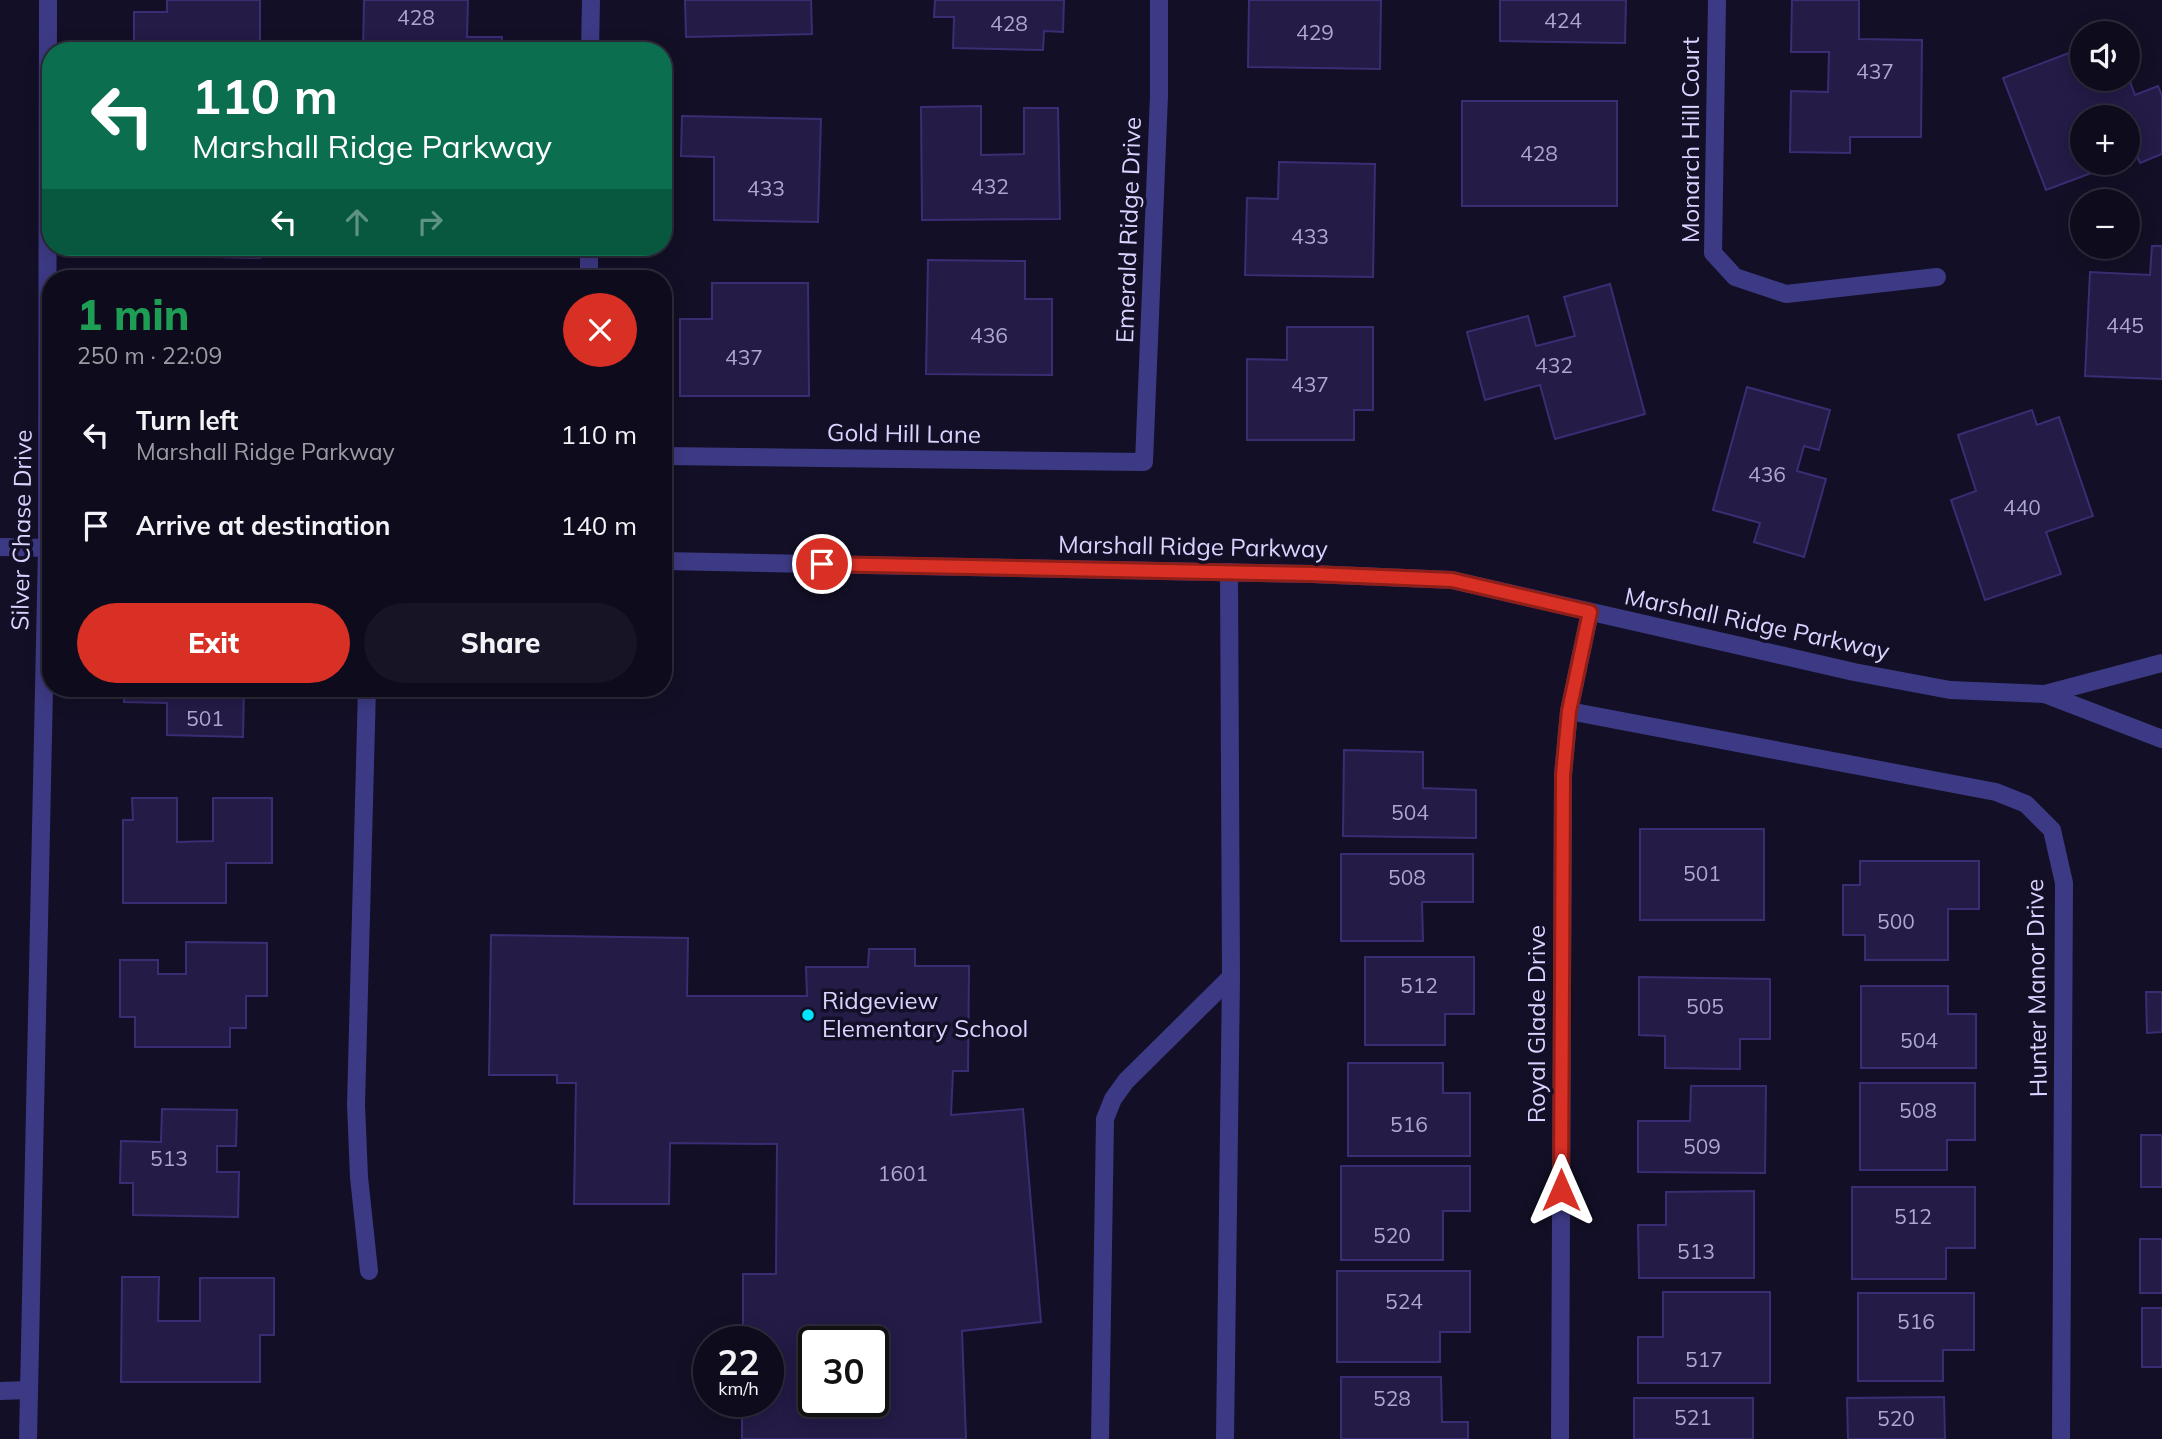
<!DOCTYPE html>
<html lang="en">
<head>
<meta charset="utf-8">
<style>
	:root { --surface:#0e0b1c; --page:#171425; --text:#f1f3f6; --muted:#9b9ba3; --line:#2e2b3b; --accent:#d93025 }
	body { margin:0; font-family:Mulish,sans-serif; background:var(--page); color:var(--text); height:100vh; display:flex; flex-direction:column; font-size:26px; white-space:nowrap }
	* { box-sizing:border-box; margin:0 }
	p { font-size:23px; color:var(--muted) }
	.icon { flex:none; width:38px; height:38px; fill:none; stroke:currentColor; stroke-width:2; stroke-linecap:round; stroke-linejoin:round }
	.map { position:relative; flex:1; overflow:hidden }
	.side { position:absolute; left:42px; top:270px; width:630px; height:427px; display:flex; flex-direction:column; background:var(--surface); border-radius:28px; box-shadow:0 4px 18px #0003,0 0 0 2px var(--line) }
	.side>* { flex:none }
	.hud { position:absolute; left:42px; top:42px; width:630px; height:214px; border-radius:28px; box-shadow:0 4px 18px #0003,0 0 0 2px var(--line); background:#0b6e4f; color:#fff; overflow:hidden }
	.fabs { position:absolute; left:2070px; top:21px; display:grid; gap:14px }
	.fabs a { display:grid; place-items:center; width:70px; height:70px; border-radius:50%; background:var(--surface); box-shadow:0 4px 18px #0003,0 0 0 2px var(--line); font-size:35px }
	.speed { position:absolute; left:693px; top:1326px; display:flex; gap:14px; font-size:35px; font-weight:700; text-align:center }
	.speed>* { display:grid; place-content:center; width:91px; height:91px; border-radius:50%; background:var(--surface); box-shadow:0 4px 18px #0003,0 0 0 2px var(--line); line-height:1 }
	.speed small { font-size:18px; font-weight:400 }
	.speed .limit { border:4px solid #111; border-radius:10px; background:#fff; color:#111 }
	.pin { position:absolute; display:grid; place-items:center; width:60px; height:60px; color:#fff; margin:-30px; border:4px solid #fff; border-radius:50%; box-shadow:0 2px 7px #0007 }
	.me { position:absolute; width:77px; margin:-38px; rotate:0deg; stroke-linejoin:round; filter:drop-shadow(0 0 5px #0008) }
	.turn { display:flex; align-items:center; gap:24px; height:147px; padding:0 35px; font-size:32px }
	.turn .icon { width:91px; height:91px; stroke-width:2.5 }
	.turn b { display:block; font-size:49px; line-height:60px }
	.lanes { display:flex; align-items:center; height:66px; padding:0 35px; background:#0003; justify-content:center; gap:35px; direction:ltr }
	.lanes .off { opacity:.35 }
	.round { display:grid; place-items:center; flex:none; width:74px; height:74px; border-radius:37px; background:var(--page) }
	.overview { display:flex; align-items:center; justify-content:space-between; height:119px; padding:0 35px }
	h1 { font-size:42px; font-weight:800; line-height:52px; color:#1e9e55 }
	.button { display:flex; gap:14px; margin-top:auto; padding:14px 35px }
	.button a { flex:1; height:80px; border-radius:42px; background:var(--accent); color:#fff; font-size:28px; font-weight:800; line-height:80px; text-align:center }
	.button a+a { background:var(--page); color:var(--text) }
	ul { padding:0; list-style:none }
	li { display:flex; align-items:center; gap:21px; height:91px; padding:0 35px }
	li div { flex:1 }
	li b { display:block; font-size:26px }
	li em { font-style:normal }
	.map>svg:first-child { display:block }
	.building { fill:#241b47; stroke:#3b2d73; stroke-width:2; fill-rule:evenodd }
	.lines { fill:none; stroke-linecap:round; stroke-linejoin:round }
	.service { stroke:#3d3a85; stroke-width:18 }
	.minor { stroke:#3d3a85; stroke-width:18 }
	.tertiary { stroke:#3d3a85; stroke-width:18 }
	.route-casing { stroke:#8d1f18; stroke-width:18 }
	.route { stroke:#d93025; stroke-width:12 }
	.poi-dot { fill:#00e5ff; stroke:#130f26; stroke-width:2.5 }
	.labels { text-anchor:middle; stroke-width:7; stroke-linejoin:round; paint-order:stroke }
	.number-label { font-size:21px; fill:#aca6d1 }
	.street-label { font-size:24px; fill:#d9d4ff; stroke:#130f26 }
	.poi-label { font-size:24px; fill:#d9d4ff; stroke:#130f26; text-anchor:start }
</style>
</head>
<body>
<div class="map">
<svg width="2162" height="1439" viewBox="0 0 2162 1439">
	<rect width="100%" height="100%" fill="#130f26"/>
	<g class="building">
		<polygon points="167,0 260,0 260,51 134,51 134,12 167,12"/>
		<polygon points="364,0 468,0 467,37 502,37 501,51 363,51"/>
		<polygon points="685,0 811,0 812,34 686,37"/>
		<polygon points="935,0 1064,0 1063,32 1044,31 1043,50 953,48 954,17 934,17"/>
		<polygon points="1249,0 1381,0 1380,69 1248,67"/>
		<polygon points="1500,0 1626,0 1625,43 1500,41"/>
		<polygon points="1792,0 1859,0 1859,39 1922,40 1921,137 1850,137 1850,153 1790,152 1791,91 1828,92 1829,52 1791,52"/>
		<polygon points="2082,48 2082,79 2128,79 2128,76 2135,95 2158,86 2162,96 2162,154 2140,163 2128,136 2128,117 2082,117 2082,163 2094,163 2097,171 2046,190 2003,78"/>
		<rect x="1462" y="101" width="155" height="105"/>
		<polygon points="981,106 981,155 1024,154 1024,108 1058,108 1060,219 922,220 921,107"/>
		<polygon points="682,116 821,119 818,222 714,220 714,157 681,156"/>
		<polygon points="1279,162 1375,164 1373,277 1245,275 1247,198 1278,199"/>
		<polygon points="2152,246 2162,246 2162,379 2085,376 2090,272 2150,275"/>
		<polygon points="128,247 260,247 260,258 128,255"/>
		<polygon points="364,247 494,247 494,252 364,251"/>
		<polygon points="928,260 1025,261 1025,299 1052,299 1052,375 926,374"/>
		<polygon points="712,283 808,283 809,396 680,396 680,319 712,319"/>
		<polygon points="1610,284 1645,414 1555,439 1540,385 1485,400 1467,332 1528,316 1536,346 1575,336 1564,297"/>
		<polygon points="1287,327 1373,327 1373,410 1354,410 1354,440 1247,440 1247,359 1287,360"/>
		<polygon points="1747,387 1830,410 1819,450 1804,446 1797,471 1826,479 1804,557 1754,542 1760,523 1713,510"/>
		<polygon points="2032,410 2037,425 2059,417 2093,516 2046,532 2061,574 1985,600 1951,500 1976,491 1958,435"/>
		<polygon points="124,688 244,688 243,737 167,735 167,703 124,702"/>
		<polygon points="1344,750 1423,752 1423,788 1476,790 1476,838 1343,836"/>
		<polygon points="132,798 177,798 177,842 213,841 213,798 272,798 272,863 226,863 226,903 123,903 123,820 133,820"/>
		<rect x="1640" y="829" width="124" height="91"/>
		<polygon points="1341,854 1473,854 1473,902 1422,902 1423,941 1341,941"/>
		<polygon points="1860,861 1979,861 1979,909 1948,909 1948,960 1865,960 1865,935 1843,935 1843,885 1860,885"/>
		<path d="M 491,935 L 688,938 L 687,996 L 807,996 L 806,967 L 868,967 L 869,949 L 915,949 L 915,966 L 969,966 L 968,1071 L 953,1071 L 951,1115 L 1023,1109 L 1041,1322 L 962,1331 L 966,1439 L 742,1439 L 742,1402 L 768,1402 L 768,1342 L 743,1342 L 743,1274 L 776,1274 L 777,1144 L 670,1143 L 669,1204 L 574,1204 L 576,1083 L 557,1083 L 557,1075 L 489,1075 ZM 814,1342 L 873,1342 L 873,1402 L 814,1402 Z"/>
		<polygon points="186,942 267,943 267,996 246,996 246,1028 230,1028 230,1047 135,1047 135,1017 120,1017 120,960 158,960 158,974 186,974"/>
		<polygon points="1365,957 1474,957 1474,1014 1445,1014 1445,1045 1365,1045"/>
		<polygon points="1639,977 1770,979 1770,1039 1740,1039 1740,1069 1665,1068 1665,1036 1639,1035"/>
		<polygon points="1861,986 1948,986 1948,1014 1976,1014 1976,1068 1861,1068"/>
		<polygon points="2146,992 2162,992 2162,1032 2147,1033"/>
		<polygon points="1348,1063 1443,1063 1443,1093 1470,1093 1470,1156 1348,1156"/>
		<polygon points="1860,1083 1975,1083 1975,1140 1947,1140 1947,1170 1860,1170"/>
		<polygon points="1691,1086 1766,1086 1765,1173 1638,1172 1638,1121 1690,1121"/>
		<polygon points="162,1109 237,1110 236,1146 217,1146 217,1172 239,1172 238,1217 133,1215 133,1183 120,1183 121,1141 161,1142"/>
		<rect x="2141" y="1135" width="21" height="52"/>
		<polygon points="1341,1166 1470,1166 1470,1211 1443,1211 1443,1260 1341,1260"/>
		<polygon points="1852,1187 1975,1187 1975,1248 1946,1248 1946,1279 1852,1279"/>
		<polygon points="1754,1191 1754,1278 1639,1278 1638,1225 1666,1225 1666,1192"/>
		<rect x="2140" y="1239" width="22" height="54"/>
		<polygon points="1337,1271 1470,1271 1470,1332 1440,1332 1440,1362 1337,1362"/>
		<polygon points="122,1277 159,1277 158,1321 200,1321 200,1278 274,1278 274,1335 260,1335 260,1382 121,1382"/>
		<polygon points="1663,1292 1770,1292 1770,1383 1638,1383 1638,1337 1663,1337"/>
		<polygon points="1858,1293 1974,1293 1974,1350 1943,1350 1943,1381 1858,1381"/>
		<rect x="2142" y="1308" width="20" height="59"/>
		<polygon points="1341,1377 1441,1377 1442,1422 1468,1422 1468,1439 1341,1439"/>
		<polygon points="1944,1397 1945,1439 1848,1439 1847,1398"/>
		<rect x="1634" y="1398" width="119" height="41"/>
	</g>
	<g class="lines">
		<g class="service">
			<polyline points="367,688 356,1105 359,1177 369,1271"/>
			<polyline points="1100,1439 1105,1119 1113,1099 1126,1081 1231,977"/>
			<polyline points="1225,1439 1231,977 1229,572"/>
		</g>
		<g class="minor">
			<polyline points="1717,0 1713,253 1735,277 1786,294 1937,277"/>
			<polyline points="590,51 591,0"/>
			<polyline points="589,278 589,247"/>
			<polyline points="663,456 1144,462 1159,96 1159,0"/>
			<polyline points="1569,711 1996,792 2026,804 2052,830 2064,883 2061,1439"/>
			<polyline points="0,1391 29,1390"/>
			<polyline points="28,1439 47,548 48,0"/>
			<polyline points="1560,1439 1563,775 1569,711 1590,612"/>
		</g>
		<g class="tertiary">
			<polyline points="0,547 51,548"/>
			<polyline points="663,561 1312,574 1452,580 1854,672 1950,690 2045,694 2162,663"/>
			<polyline points="2045,694 2162,739"/>
		</g>
	</g>
	<g class="lines">
		<defs>
			<polyline id="route" points="822,564 1312,574 1452,580 1590,612 1569,711 1563,775 1561,1190"/>
		</defs>
		<use href="#route" class="route-casing"/>
		<use href="#route" class="route"/>
	</g>
	<circle class="poi-dot" cx="808" cy="1015" r="7"/>
	<g class="labels">
		<g class="number-label">
			<text x="416" y="25">428</text>
			<text x="1563" y="28">424</text>
			<text x="1009" y="31">428</text>
			<text x="1315" y="40">429</text>
			<text x="1875" y="79">437</text>
			<text x="1539" y="161">428</text>
			<text x="990" y="194">432</text>
			<text x="766" y="196">433</text>
			<text x="1310" y="244">433</text>
			<text x="2125" y="333">445</text>
			<text x="989" y="343">436</text>
			<text x="744" y="365">437</text>
			<text x="1554" y="373">432</text>
			<text x="1310" y="392">437</text>
			<text x="1767" y="482">436</text>
			<text x="2022" y="515">440</text>
			<text x="205" y="726">501</text>
			<text x="1410" y="820">504</text>
			<text x="1702" y="881">501</text>
			<text x="1407" y="885">508</text>
			<text x="1896" y="929">500</text>
			<text x="1419" y="993">512</text>
			<text x="1705" y="1014">505</text>
			<text x="1919" y="1048">504</text>
			<text x="1918" y="1118">508</text>
			<text x="1409" y="1132">516</text>
			<text x="1702" y="1154">509</text>
			<text x="169" y="1166">513</text>
			<text x="903" y="1181">1601</text>
			<text x="1913" y="1224">512</text>
			<text x="1392" y="1243">520</text>
			<text x="1696" y="1259">513</text>
			<text x="1404" y="1309">524</text>
			<text x="1916" y="1329">516</text>
			<text x="1704" y="1367">517</text>
			<text x="1392" y="1406">528</text>
			<text x="1693" y="1425">521</text>
			<text x="1896" y="1426">520</text>
		</g>
		<g class="street-label">
			<text transform="translate(1691 140) rotate(-90)" y="8">Monarch Hill Court</text>
			<text transform="translate(1129 230) rotate(-88)" y="8">Emerald Ridge Drive</text>
			<text transform="translate(904 434) rotate(1)" y="8">Gold Hill Lane</text>
			<text transform="translate(22 530) rotate(-89)" y="8">Silver Chase Drive</text>
			<text transform="translate(1193 547) rotate(1)" y="8">Marshall Ridge Parkway</text>
			<text transform="translate(1757 624) rotate(12)" y="8">Marshall Ridge Parkway</text>
			<text transform="translate(2037 988) rotate(-91)" y="8">Hunter Manor Drive</text>
			<text transform="translate(1537 1024) rotate(-90)" y="8">Royal Glade Drive</text>
		</g>
		<g class="poi-label">
			<text x="822" y="1009">Ridgeview<tspan x="822" dy="28">Elementary School</tspan></text>
		</g>
	</g>
</svg>
<div class="fabs">
<a><svg class="icon" aria-label="sound" viewBox="0 0 24 24"><path d="M4 9h4l5-4v14l-5-4H4zM17 9q2 3 0 6"/></svg></a>
<a>+</a>
<a>−</a>
</div>
<div class="speed"><div>22<small>km/h</small></div><div class="limit">30</div></div>
<div class="pin" style="left:822px;top:564px;background:#d93025"><svg class="icon" aria-label="arrive" viewBox="0 0 24 24"><path d="M6 21V4h12l-3 4 3 4H6"/></svg></div>
<svg class="me" style="left:1561px;top:1190px" viewBox="-20 -20 40 40"><path d="M0-17L14 15 0 8-14 15z" fill="#d93025" stroke="#fff" stroke-width="4"/></svg>
<div class="hud">
<div class="turn"><svg class="icon" aria-label="left" viewBox="0 0 24 24"><path d="M17 20v-9H6M10 6l-5 5 5 5"/></svg><div><b>110 m</b>Marshall Ridge Parkway</div></div>
<div class="lanes"><svg class="icon" aria-label="left" viewBox="0 0 24 24"><path d="M17 20v-9H6M10 6l-5 5 5 5"/></svg><svg class="icon off" aria-label="ahead" viewBox="0 0 24 24"><path d="M12 20V5M6 11l6-6 6 6"/></svg><svg class="icon off" aria-label="right" viewBox="0 0 24 24"><path d="M7 20v-9h11M14 6l5 5-5 5"/></svg></div>
</div>
<section class="side">
<div class="overview"><div><h1>1 min</h1><p>250 m · 22:09</p></div><a class="round" style="background:#d93025;color:#fff"><svg class="icon" aria-label="close" viewBox="0 0 24 24"><path d="M6 6l12 12M18 6L6 18"/></svg></a></div>
<ul>
<li><svg class="icon" aria-label="left" viewBox="0 0 24 24"><path d="M17 20v-9H6M10 6l-5 5 5 5"/></svg><div><b>Turn left</b><p>Marshall Ridge Parkway</p></div><em>110 m</em></li>
<li><svg class="icon" aria-label="arrive" viewBox="0 0 24 24"><path d="M6 21V4h12l-3 4 3 4H6"/></svg><div><b>Arrive at destination</b></div><em>140 m</em></li>
</ul>
<div class="button"><a>Exit</a><a>Share</a></div>
</section>
</div>
</body>
</html>
